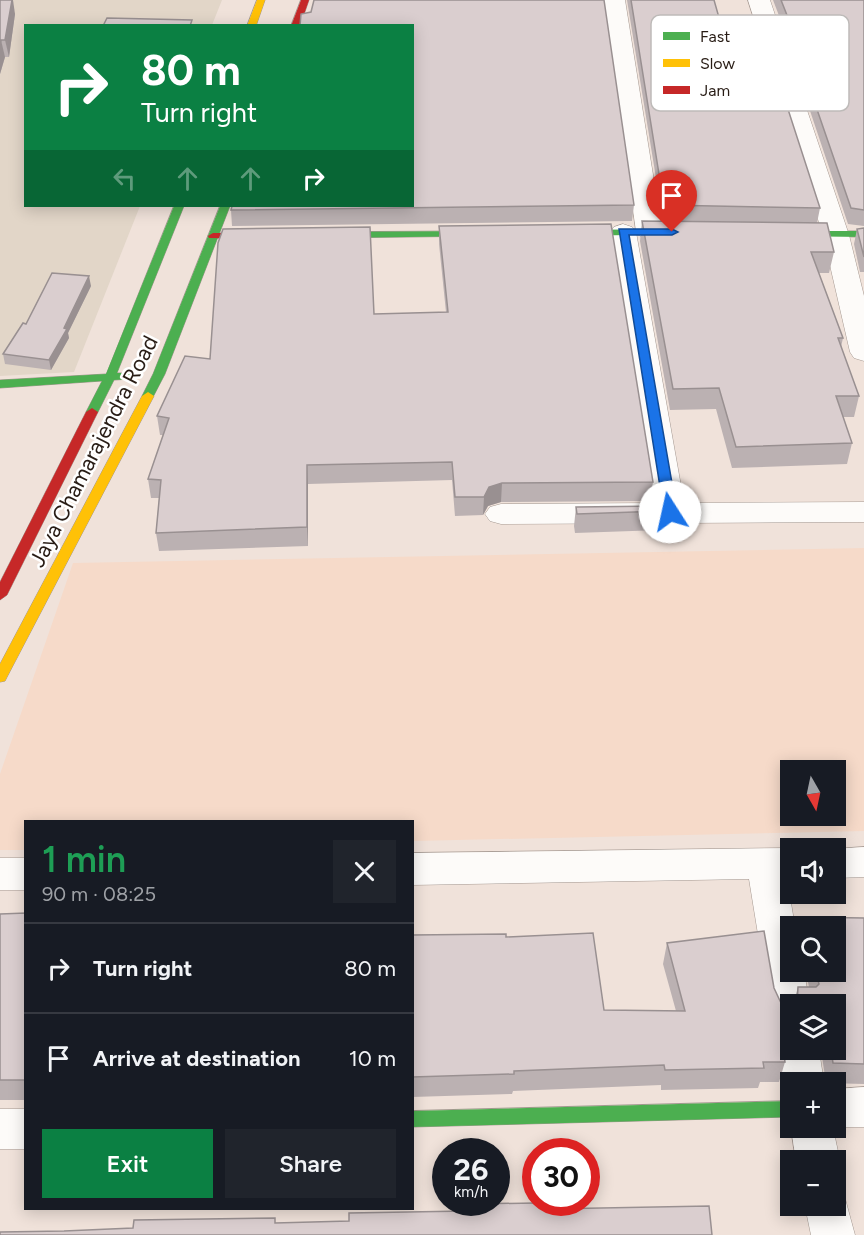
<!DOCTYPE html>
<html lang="en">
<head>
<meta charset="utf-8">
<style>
	:root { --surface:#171b24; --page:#20242c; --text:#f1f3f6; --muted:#9ea1a6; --line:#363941; --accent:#0b8043 }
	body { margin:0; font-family:Figtree,sans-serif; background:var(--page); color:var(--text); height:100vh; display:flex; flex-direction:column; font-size:22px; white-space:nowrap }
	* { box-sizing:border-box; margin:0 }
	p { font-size:20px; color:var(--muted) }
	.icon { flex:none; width:33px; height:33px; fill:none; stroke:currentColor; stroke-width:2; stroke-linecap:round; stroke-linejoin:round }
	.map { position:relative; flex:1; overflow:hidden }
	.panel { position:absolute; left:24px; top:820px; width:390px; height:390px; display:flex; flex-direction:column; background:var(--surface); border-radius:0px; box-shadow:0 3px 15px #0003 }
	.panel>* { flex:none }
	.banner { position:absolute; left:24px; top:24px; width:390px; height:183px; border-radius:0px; box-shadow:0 3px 15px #0003; background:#0b8043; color:#fff; overflow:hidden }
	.needle { width:39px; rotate:171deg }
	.fabs { position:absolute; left:780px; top:760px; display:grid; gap:12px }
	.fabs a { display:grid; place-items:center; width:66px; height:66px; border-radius:0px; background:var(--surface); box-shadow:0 3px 15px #0003; font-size:30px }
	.speed { position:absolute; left:432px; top:1138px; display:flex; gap:12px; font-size:30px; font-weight:700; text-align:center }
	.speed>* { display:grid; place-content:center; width:78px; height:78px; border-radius:50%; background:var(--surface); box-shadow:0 3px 15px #0003; line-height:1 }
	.speed small { font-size:15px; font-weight:400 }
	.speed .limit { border:9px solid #d22; background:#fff; color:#111 }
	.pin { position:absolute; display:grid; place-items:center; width:51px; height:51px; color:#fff; margin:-62px -26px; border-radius:50% 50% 50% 0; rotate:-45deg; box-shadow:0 0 6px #0007 }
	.pin .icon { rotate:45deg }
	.me { position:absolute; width:66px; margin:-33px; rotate:350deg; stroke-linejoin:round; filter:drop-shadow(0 0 4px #0008) }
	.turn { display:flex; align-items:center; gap:21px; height:126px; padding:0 18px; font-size:27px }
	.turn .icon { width:78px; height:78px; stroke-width:2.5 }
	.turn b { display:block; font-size:42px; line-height:51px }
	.lanes { display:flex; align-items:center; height:57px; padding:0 18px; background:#0003; justify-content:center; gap:30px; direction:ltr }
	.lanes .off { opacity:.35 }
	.round { display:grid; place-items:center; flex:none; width:63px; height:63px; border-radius:0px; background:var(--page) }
	.headline { display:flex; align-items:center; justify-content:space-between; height:102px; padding:0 18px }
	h1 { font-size:36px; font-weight:600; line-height:45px; color:#1e9e55 }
	.button { display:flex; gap:12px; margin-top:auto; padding:12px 18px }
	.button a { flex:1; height:69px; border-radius:0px; background:var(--accent); color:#fff; font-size:24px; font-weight:600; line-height:69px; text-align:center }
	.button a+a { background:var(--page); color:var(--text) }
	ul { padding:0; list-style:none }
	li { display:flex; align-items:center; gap:18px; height:90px; padding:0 18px; border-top:2px solid var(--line) }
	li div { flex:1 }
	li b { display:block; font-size:22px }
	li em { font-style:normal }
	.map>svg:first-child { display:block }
	.built { fill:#f6dac9; fill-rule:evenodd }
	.medical { fill:#e2d6c8 }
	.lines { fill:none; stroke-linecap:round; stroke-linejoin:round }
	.street-casing { stroke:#a49891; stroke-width:1 }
	.fast-casing { stroke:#a49891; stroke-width:1 }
	.slow-casing { stroke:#a49891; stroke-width:1 }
	.jam-casing { stroke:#a49891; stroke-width:1 }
	.street { fill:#fdfbf9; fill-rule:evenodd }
	.fast { fill:#4caf50; fill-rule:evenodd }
	.slow { fill:#ffc107; fill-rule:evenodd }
	.jam { fill:#c62828; fill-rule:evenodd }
	.wall { fill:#bbb1b2 }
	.shaded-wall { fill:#999091 }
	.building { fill:#dacecf; stroke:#999091; stroke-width:1.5 }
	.route { fill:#1a73e8; stroke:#114b97; stroke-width:1.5 }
	.labels { text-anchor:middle; stroke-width:5; stroke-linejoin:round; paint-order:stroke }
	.street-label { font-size:22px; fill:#281c15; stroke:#fff }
	.key { fill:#fff; stroke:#bebbb9; stroke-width:1.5 }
	.key-label { font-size:16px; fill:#281c15 }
</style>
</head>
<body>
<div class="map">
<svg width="864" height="1235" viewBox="0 0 864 1235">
	<rect width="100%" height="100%" fill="#f0e2da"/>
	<path class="built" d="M 864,548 L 864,831 L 413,841 L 412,822 L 26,822 L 25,850 L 0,850 L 0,774 L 73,563 ZM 790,771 L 836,771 L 836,816 L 790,816 Z"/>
	<polygon class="medical" points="0,0 222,0 212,25 26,26 26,206 140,206 74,372 0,376"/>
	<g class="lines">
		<defs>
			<g id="street">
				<polygon points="603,0 625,0 662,231 658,236 649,239 640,236 636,231"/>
				<polygon points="748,0 770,0 849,235 864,296 864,361 854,358 850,352 823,235"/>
				<polygon points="623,224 632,227 636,232 684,503 864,502 864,522 501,524 490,521 485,514 490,507 501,504 653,503 610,232 614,227"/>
				<polygon points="864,847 864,877 836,878 836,849 832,849"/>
				<polygon points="790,848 794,849 790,849 790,878 787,879 795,927 790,927 790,972 804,972 810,1005 790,1005 790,1026 776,1021 770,1008 749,879 412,885 412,853"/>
				<rect x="0" y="858" width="26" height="32"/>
				<path d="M 790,1034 L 790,1050 L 819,1050 L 824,1083 L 790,1083 L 790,1097 C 776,1084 776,1053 783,1037 Z"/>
				<polygon points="864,1087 864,1127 836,1127 836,1089"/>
				<rect x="0" y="1109" width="26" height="40"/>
				<polygon points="791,1128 833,1128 840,1161 836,1171 836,1161 796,1161"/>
				<polygon points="836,1188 843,1191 855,1235 811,1235 805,1206 836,1206"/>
			</g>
			<g id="fast">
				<polygon points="174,206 184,206 117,373 131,373 133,376 131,379 114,380 98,412 92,416 86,412 102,381 0,388 0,380 106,374"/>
				<polygon points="220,206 230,206 165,374 152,399 144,399 142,396 153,374"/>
				<polygon points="685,229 690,232 689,234 569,236 564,233 569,230"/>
				<polygon points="484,231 488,232 488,236 326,238 321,235 326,232"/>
				<polygon points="785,231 864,231 864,237 781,236 780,234"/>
				<polygon points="790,1101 790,1117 412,1127 412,1111"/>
			</g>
			<g id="slow">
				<polygon points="257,0 265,0 256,26 247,26"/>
				<polygon points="148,392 154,396 7,677 5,681 0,682 0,664 142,396"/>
			</g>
			<g id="jam">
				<polygon points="301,0 309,0 300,26 291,26"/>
				<polygon points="213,233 265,233 270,236 265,239 209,238 208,236"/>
				<polygon points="92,408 98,412 7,595 0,600 0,582 86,412"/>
			</g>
		</defs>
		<use href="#street" class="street-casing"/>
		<use href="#fast" class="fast-casing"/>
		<use href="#slow" class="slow-casing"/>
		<use href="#jam" class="jam-casing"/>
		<use href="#street" class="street"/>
		<use href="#fast" class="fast"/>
		<use href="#slow" class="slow"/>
		<use href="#jam" class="jam"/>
	</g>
	<g class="wall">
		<polygon points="0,0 15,14 9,57 5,57 0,74"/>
		<polygon points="627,0 714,0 733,67 820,208 817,223 663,221"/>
		<polygon points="773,0 864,0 864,226 848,224 800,81 801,73"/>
		<polygon points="634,205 632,221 232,226 231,210"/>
		<polygon points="642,221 834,252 829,273 819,273 843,338 841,347 859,396 854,417 843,417 852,443 847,464 732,468 716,409 670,410 640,241"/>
		<polygon points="439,226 653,482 650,501 501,502 488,506 483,515 455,516 452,480 308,484 308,546 159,551 156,533 159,498 151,498 148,479 163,435 160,435 157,416 210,359 374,314 446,312 439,244"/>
		<polygon points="864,228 864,272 860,272 854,244 857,229"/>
		<polygon points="91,286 68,333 69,338 51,370 5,364 3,354 26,324"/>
		<polygon points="576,507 663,511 661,530 575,533 574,526"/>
		<polygon points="26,913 26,1100 0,1100 0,914"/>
		<polygon points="801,917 864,918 864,1084 826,1083 821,1050 836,1050 836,1005 793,1005 798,987 809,987 806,972 836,972 798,927"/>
		<polygon points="412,935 506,937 604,1010 676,1011 663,964 667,943 774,988 783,1035 782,1040 785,1062 779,1082 760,1082 758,1088 661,1090 661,1085 513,1091 512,1094 412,1097"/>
	</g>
	<g class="shaded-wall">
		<polygon points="12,0 13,0 15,14 9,57 5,40"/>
		<polygon points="1,40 5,57 0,74 0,44"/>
		<polygon points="89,276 91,286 68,333 69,338 51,370 49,360"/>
		<polygon points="307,465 308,484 308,546 307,527"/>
		<polygon points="502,483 501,502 488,506 483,515 484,497 489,487"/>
		<polygon points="790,1014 790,1032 782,1035 784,1023 788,1015"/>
	</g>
	<g class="building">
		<polygon points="0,0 12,0 5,40 1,40 0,44"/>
		<polygon points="314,0 604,0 634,205 231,210 232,206 412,206 412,26 300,26 301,14 311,12"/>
		<polygon points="631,0 714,0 733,67 774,66 820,208 664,205"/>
		<polygon points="781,0 864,0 864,210 851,208 802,66 807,66"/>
		<polygon points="107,18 192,20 190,26 103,26"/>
		<polygon points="642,221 827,223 834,252 811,252 843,338 838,338 859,396 836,396 852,443 736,447 719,388 673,389"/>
		<polygon points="611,224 653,482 502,483 489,487 484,497 455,497 452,462 307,465 307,527 156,533 161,480 148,479 169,418 157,416 185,356 210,359 218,243 223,229 370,227 374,314 448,312 439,226"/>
		<polygon points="864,228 864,257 857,229"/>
		<polygon points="52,273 89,276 64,328 67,329 49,360 3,354 23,323 26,324"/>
		<polygon points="662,506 663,511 577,514 576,507"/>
		<polygon points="26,913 26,1080 0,1080 0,914"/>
		<polygon points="801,917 864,918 864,1064 833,1063 831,1050 836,1050 836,1005 797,1005 798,987 816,987 819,984 816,972 836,972 836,927 802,927"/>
		<polygon points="764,931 774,988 781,1003 790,1006 790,1014 788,1015 784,1023 782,1040 785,1062 763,1062 764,1068 665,1070 664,1065 514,1071 514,1074 412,1077 412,935 506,934 506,937 593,933 604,1010 685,1011 667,943"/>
		<polygon points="536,1203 547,1203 547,1209 709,1206 712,1235 0,1235 0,1232 64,1231 133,1228 134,1220 275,1218 275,1223 349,1221 349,1213 466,1211 466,1204"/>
	</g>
	<polygon class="route" points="619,229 672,229 678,232 672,235 629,235 677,512 670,516 664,512"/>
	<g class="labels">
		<g class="street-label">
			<text transform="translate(93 451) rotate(-63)" y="8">Jaya Chamarajendra Road</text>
		</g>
	</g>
	<rect x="651" y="15" width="198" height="96" rx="9" class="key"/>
	<rect x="663" y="32" width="27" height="8" fill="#4caf50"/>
	<rect x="663" y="59" width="27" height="8" fill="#ffc107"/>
	<rect x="663" y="86" width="27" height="8" fill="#c62828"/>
	<g class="key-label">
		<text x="700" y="42">Fast</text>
		<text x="700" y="69">Slow</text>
		<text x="700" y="96">Jam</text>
	</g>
</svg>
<div class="fabs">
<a><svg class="needle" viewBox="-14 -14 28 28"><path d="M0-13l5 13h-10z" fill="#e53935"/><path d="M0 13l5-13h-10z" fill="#9ea1a6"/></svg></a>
<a><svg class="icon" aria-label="sound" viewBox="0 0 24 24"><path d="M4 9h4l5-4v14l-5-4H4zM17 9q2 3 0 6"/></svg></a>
<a><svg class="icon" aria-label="search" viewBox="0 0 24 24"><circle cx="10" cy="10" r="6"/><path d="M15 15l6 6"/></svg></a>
<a><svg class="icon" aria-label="layers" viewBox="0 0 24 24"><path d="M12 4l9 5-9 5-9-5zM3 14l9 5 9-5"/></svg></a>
<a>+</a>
<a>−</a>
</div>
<div class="speed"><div>26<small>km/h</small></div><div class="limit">30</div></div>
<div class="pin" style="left:672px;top:232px;background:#d93025"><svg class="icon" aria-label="arrive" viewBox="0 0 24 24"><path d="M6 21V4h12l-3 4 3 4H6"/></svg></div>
<svg class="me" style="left:670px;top:512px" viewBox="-20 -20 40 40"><circle r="19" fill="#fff"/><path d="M0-13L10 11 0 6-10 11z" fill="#1a73e8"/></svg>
<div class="banner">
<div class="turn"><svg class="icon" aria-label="right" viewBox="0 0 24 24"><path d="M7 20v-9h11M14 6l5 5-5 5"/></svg><div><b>80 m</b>Turn right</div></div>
<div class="lanes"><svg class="icon off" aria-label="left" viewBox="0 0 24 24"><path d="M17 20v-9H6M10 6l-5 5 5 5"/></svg><svg class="icon off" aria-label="ahead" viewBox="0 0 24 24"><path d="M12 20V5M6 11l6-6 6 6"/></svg><svg class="icon off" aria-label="ahead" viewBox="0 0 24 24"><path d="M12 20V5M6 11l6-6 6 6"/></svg><svg class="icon" aria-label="right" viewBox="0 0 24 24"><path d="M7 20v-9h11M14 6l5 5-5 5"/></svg></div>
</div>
<section class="panel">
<div class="headline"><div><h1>1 min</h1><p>90 m · 08:25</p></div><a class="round"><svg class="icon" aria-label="close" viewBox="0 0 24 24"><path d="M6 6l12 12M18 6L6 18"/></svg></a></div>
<ul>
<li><svg class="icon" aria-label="right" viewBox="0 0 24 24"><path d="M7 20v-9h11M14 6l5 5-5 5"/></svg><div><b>Turn right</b></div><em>80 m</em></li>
<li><svg class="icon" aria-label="arrive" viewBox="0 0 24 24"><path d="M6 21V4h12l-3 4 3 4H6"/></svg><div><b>Arrive at destination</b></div><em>10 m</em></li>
</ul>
<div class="button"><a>Exit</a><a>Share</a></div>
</section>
</div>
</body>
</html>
